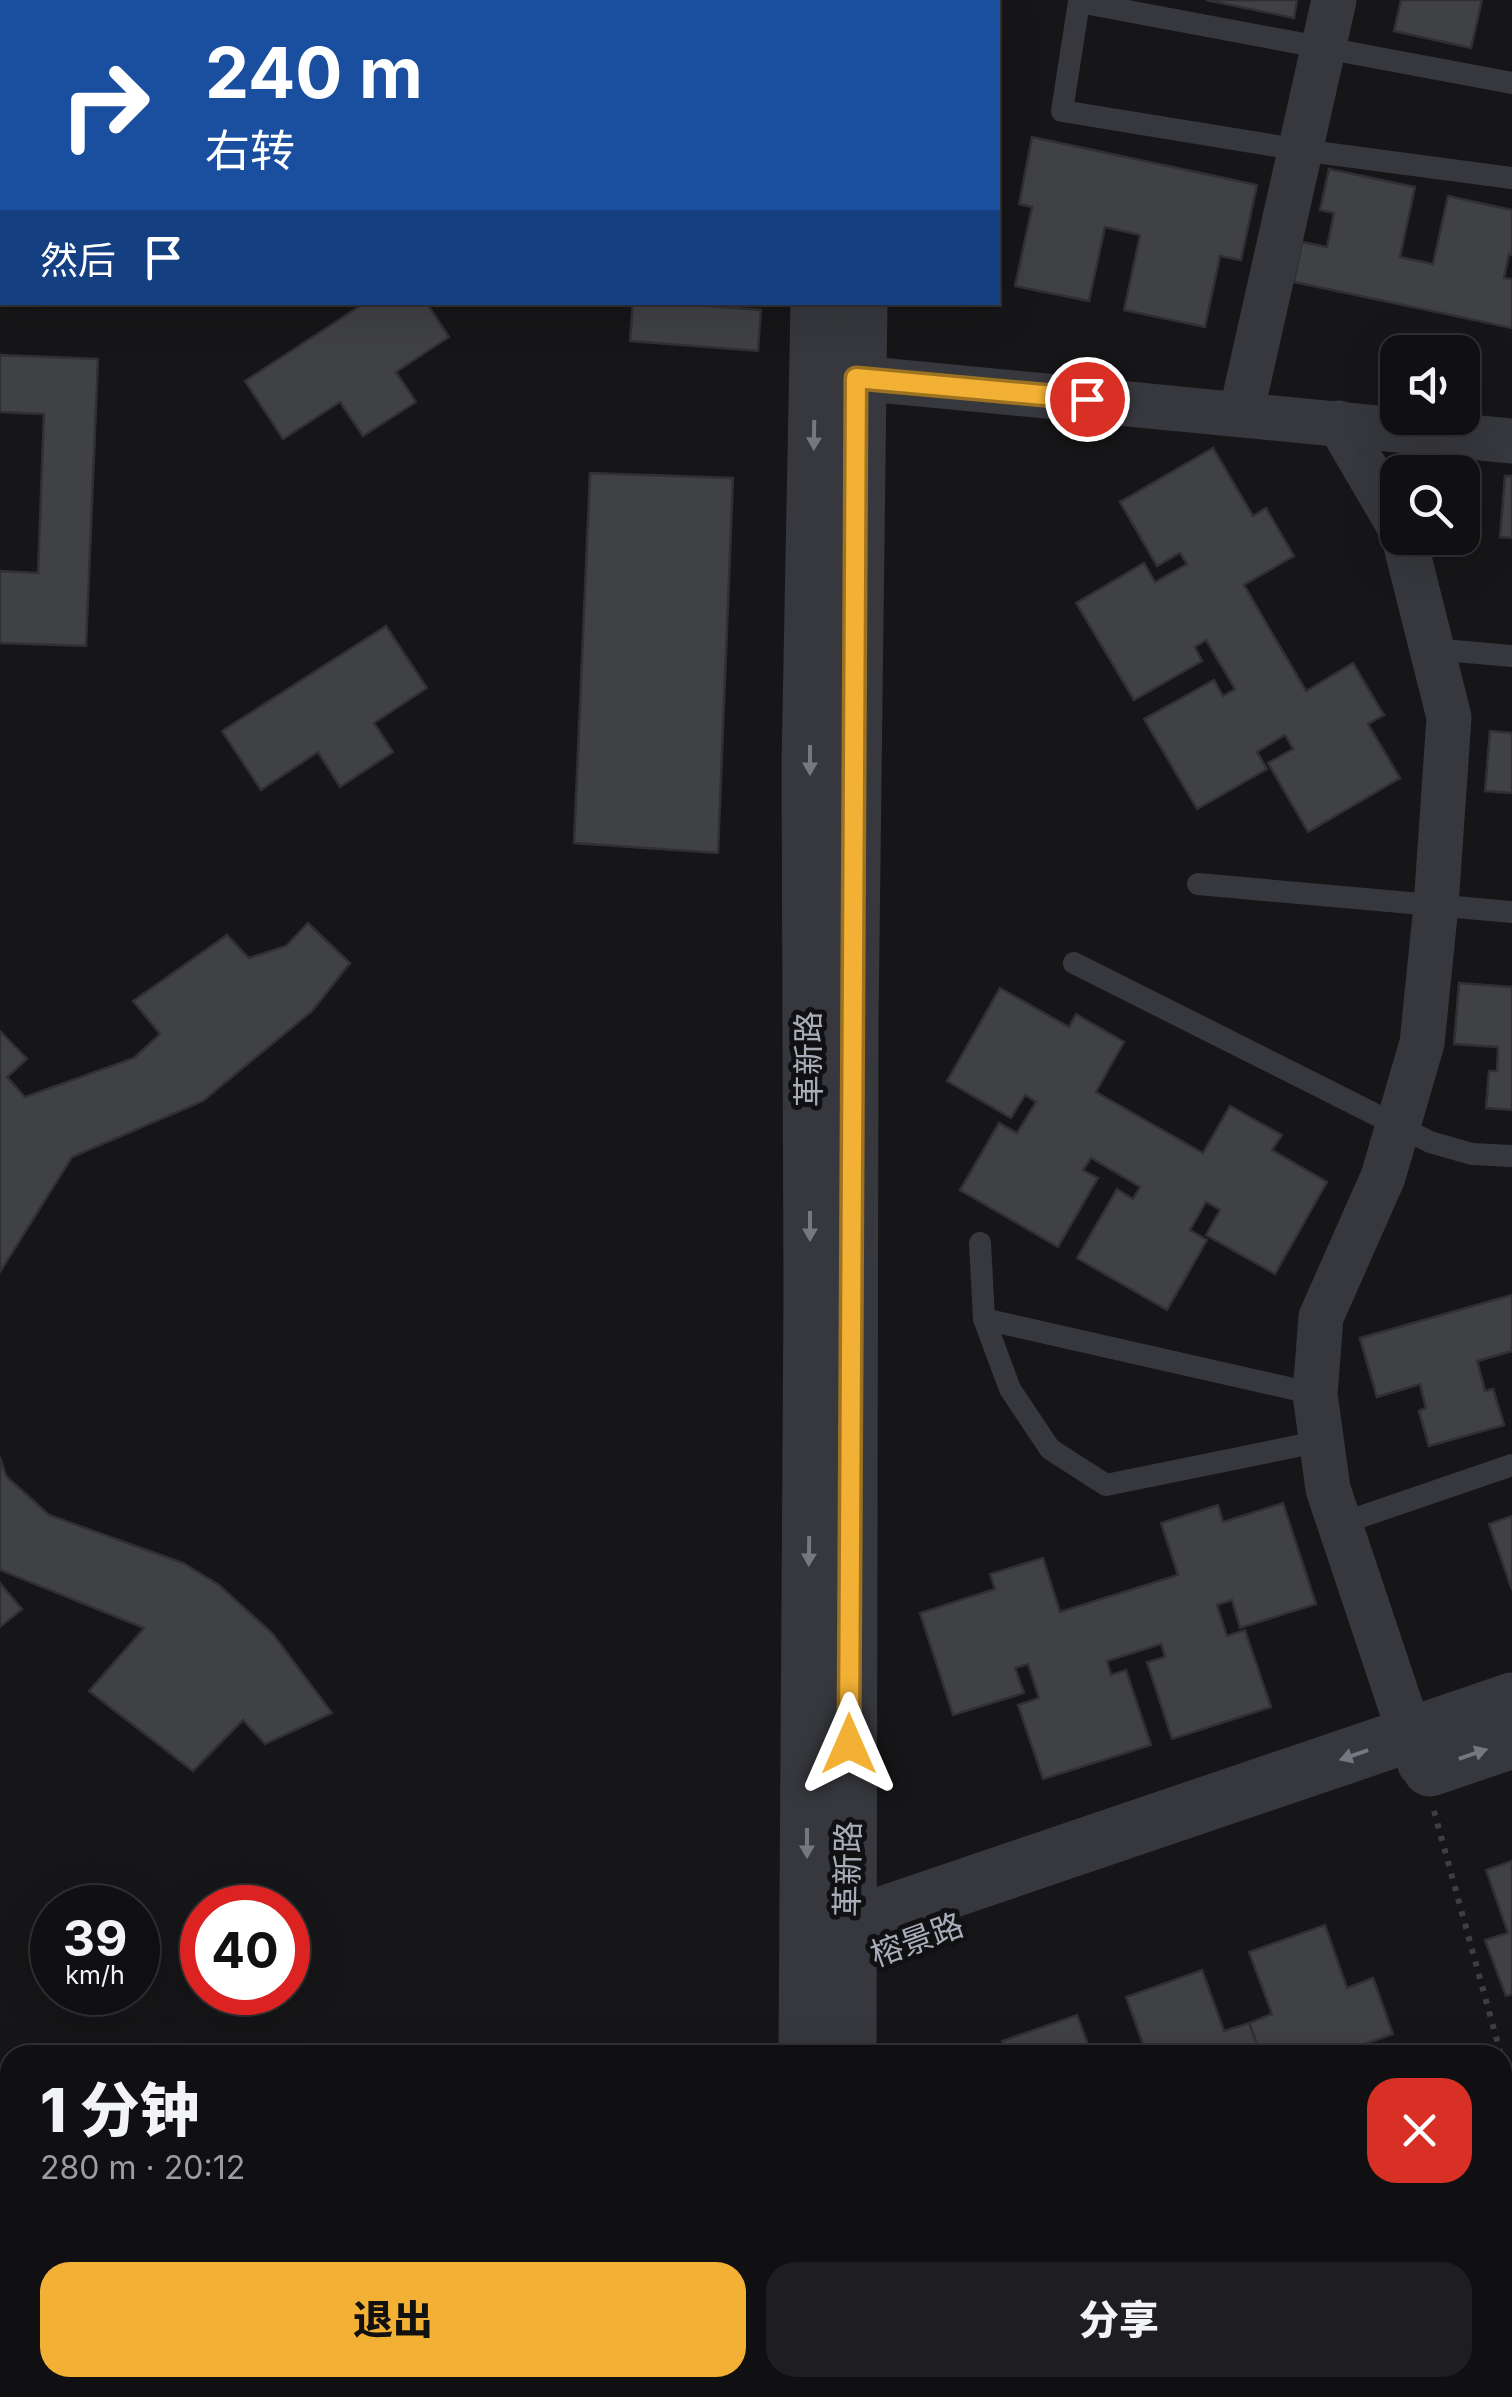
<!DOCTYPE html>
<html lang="zh">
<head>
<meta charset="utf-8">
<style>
	:root { --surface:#101012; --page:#1e1e20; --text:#f1f3f6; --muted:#9c9d9f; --line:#303032; --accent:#f2b134 }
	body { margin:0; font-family:Inter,"Noto Sans SC",sans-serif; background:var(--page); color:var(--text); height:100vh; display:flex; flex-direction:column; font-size:38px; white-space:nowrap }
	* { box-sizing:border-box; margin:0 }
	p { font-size:32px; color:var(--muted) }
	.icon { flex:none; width:55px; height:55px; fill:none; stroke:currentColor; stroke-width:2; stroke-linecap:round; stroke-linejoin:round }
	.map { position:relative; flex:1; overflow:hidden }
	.sheet { position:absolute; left:0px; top:2045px; width:1512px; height:352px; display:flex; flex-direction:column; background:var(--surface); border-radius:30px 30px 0 0; box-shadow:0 10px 40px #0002,0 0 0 2px var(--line) }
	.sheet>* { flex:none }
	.hud { position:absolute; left:0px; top:0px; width:1000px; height:305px; box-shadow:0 10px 40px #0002,0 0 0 2px var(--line); background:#1a4fa0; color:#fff; overflow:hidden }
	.fabs { position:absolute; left:1380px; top:335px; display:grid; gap:20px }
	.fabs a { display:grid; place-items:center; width:100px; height:100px; border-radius:20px; background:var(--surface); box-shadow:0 10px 40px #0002,0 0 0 2px var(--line); font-size:50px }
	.speed { position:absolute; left:30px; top:1885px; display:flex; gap:20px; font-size:50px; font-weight:700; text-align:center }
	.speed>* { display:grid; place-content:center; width:130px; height:130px; border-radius:50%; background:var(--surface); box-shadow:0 10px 40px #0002,0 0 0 2px var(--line); line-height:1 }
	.speed small { font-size:25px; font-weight:400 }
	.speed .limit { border:15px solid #d22; background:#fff; color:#111 }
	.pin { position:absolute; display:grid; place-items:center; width:85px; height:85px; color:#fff; margin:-42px; border:5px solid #fff; border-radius:50%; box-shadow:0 2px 10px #0007 }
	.me { position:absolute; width:110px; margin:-55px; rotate:0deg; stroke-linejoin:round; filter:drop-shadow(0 0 8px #0008) }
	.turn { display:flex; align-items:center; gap:35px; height:210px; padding:0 40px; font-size:45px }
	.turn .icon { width:130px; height:130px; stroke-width:2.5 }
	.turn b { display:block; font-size:70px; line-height:85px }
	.then { display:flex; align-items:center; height:95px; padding:0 40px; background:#0003; gap:20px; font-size:38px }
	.round { display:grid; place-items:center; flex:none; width:105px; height:105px; border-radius:30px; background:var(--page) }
	.headline { display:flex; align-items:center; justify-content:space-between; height:170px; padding:0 40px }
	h1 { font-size:60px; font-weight:800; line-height:75px }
	.action { display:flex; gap:20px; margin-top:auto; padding:20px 40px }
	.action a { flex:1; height:115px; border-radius:30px; background:var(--accent); color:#111; font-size:40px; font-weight:800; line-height:115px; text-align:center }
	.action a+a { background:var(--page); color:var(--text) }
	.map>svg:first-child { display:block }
	.built { fill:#222225 }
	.building { fill:#404145; stroke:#303034; stroke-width:2.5 }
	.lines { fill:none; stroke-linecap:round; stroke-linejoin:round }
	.path { stroke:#3d3f44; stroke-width:6; stroke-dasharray:5 8; stroke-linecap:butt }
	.service { stroke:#37383d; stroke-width:22 }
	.minor { stroke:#37383d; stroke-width:45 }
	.tertiary { stroke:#37383d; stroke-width:55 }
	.oneway { fill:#757881 }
	.route-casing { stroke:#9d7322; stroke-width:25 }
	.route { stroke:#f2b134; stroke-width:18 }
	.labels { text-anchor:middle; stroke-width:10; stroke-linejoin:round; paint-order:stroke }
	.street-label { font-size:32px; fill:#a8adb8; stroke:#111113 }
</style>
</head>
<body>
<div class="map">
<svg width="1512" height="2397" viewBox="0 0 1512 2397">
	<rect width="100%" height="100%" fill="#161618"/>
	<polygon class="built" points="64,0 562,0 62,2"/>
	<g class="building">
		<polygon points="342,0 488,0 498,2 341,2"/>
		<polygon points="645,0 796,0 645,2"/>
		<polygon points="1206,0 1297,0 1294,18"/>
		<polygon points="1401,0 1482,0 1471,48 1394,31"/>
		<polygon points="1032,137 1257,185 1241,260 1220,256 1205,327 1124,310 1140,235 1105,227 1089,301 1015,286 1032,207 1019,204"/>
		<polygon points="1329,169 1415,187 1400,257 1433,264 1448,196 1512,210 1512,255 1509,254 1504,278 1512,279 1512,328 1294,282 1302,242 1327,247 1334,213 1320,210"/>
		<polygon points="366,302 426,302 449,337 396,372 416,402 363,436 340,402 283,439 245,381"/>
		<polygon points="633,302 708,302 708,306 761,310 758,351 630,341"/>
		<polygon points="0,355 98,359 86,646 0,643 0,571 38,573 44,414 0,412"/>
		<polygon points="1213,448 1253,516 1266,508 1294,556 1244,585 1306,691 1353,663 1384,715 1368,724 1400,778 1308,832 1268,763 1293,749 1285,735 1257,752 1267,769 1197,809 1144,719 1214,680 1223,696 1235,689 1206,640 1195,647 1202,661 1134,700 1076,603 1144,563 1155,582 1187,564 1180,553 1157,566 1120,502"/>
		<polygon points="590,473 733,478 718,853 574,843"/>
		<polygon points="1505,476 1512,476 1512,538 1500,537"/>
		<polygon points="386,626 427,688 374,723 393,752 340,787 318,752 261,790 222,731"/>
		<polygon points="1490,731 1512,733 1512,793 1485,791"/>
		<polygon points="308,923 350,963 312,1011 203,1101 72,1157 0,1272 0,1031 27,1059 7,1077 25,1097 134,1058 160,1034 133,1001 227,935 249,958 286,946"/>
		<polygon points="1459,983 1512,987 1512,1110 1486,1108 1489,1071 1497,1071 1498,1047 1454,1044"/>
		<polygon points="1000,988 1069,1027 1076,1014 1124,1042 1096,1092 1203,1153 1230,1106 1282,1135 1272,1150 1327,1182 1275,1274 1206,1235 1220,1210 1206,1202 1190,1230 1207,1240 1167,1310 1077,1258 1117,1189 1133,1199 1140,1187 1091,1158 1083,1170 1098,1178 1058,1247 960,1190 999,1123 1017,1133 1036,1102 1025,1095 1011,1118 947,1081"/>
		<polygon points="1512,1295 1512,1351 1477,1361 1485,1391 1493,1389 1504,1425 1429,1446 1419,1411 1426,1408 1420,1384 1377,1397 1360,1338"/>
		<polygon points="1512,1295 1512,1351 1477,1361 1485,1391 1493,1389 1504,1425 1429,1446 1419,1411 1426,1408 1420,1384 1377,1397 1360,1338"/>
		<polygon points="0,1457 6,1476 49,1515 183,1563 219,1585 273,1634 332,1713 265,1744 243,1720 193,1771 89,1691 144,1628 0,1570"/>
		<polygon points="1283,1503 1316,1604 1240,1628 1232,1600 1217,1605 1227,1636 1245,1630 1271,1707 1172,1739 1147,1662 1165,1657 1161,1644 1107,1661 1111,1675 1126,1670 1151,1745 1043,1779 1018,1705 1039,1698 1028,1664 1015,1668 1024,1693 953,1715 920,1613 995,1589 990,1574 1043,1558 1060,1612 1178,1575 1161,1523 1218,1505 1223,1522"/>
		<polygon points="1512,1516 1512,1590 1489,1524"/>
		<polygon points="0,1583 22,1609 0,1627"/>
		<polygon points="1512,1861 1512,1994 1506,1996 1485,1940 1508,1933 1486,1870"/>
		<polygon points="1325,1925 1347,1988 1373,1978 1393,2034 1335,2055 1261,2055 1249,2023 1272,2014 1249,1952"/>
		<polygon points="1202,1970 1224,2031 1249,2023 1261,2055 1147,2055 1126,1997"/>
		<polygon points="1077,2015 1092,2055 1007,2055 1002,2041"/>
		<polygon points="24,2388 223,2388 227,2397 8,2397 7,2394"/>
		<polygon points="308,2388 507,2388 510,2397 311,2397"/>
		<polygon points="1059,2388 1113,2388 1155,2394 1155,2397 1039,2397"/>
		<polygon points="1167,2388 1298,2388 1299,2397 1155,2397 1155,2394"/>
		<polygon points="1298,2388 1440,2388 1441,2397 1299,2397"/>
	</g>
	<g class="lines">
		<g class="path">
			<polyline points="1434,1811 1501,2055"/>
			<polyline points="1502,2061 1512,2095"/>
			<polyline points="1502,2319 1512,2304"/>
			<polyline points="1491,2388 1494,2397"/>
		</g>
		<g class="service">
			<polyline points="1512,83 1079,2 1062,111 1301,150 1512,178"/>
			<polyline points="1432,649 1512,656"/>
			<polyline points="1198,884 1512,912"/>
			<polyline points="1074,963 1430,1142 1472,1154 1512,1156"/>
			<polyline points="980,1243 984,1319 1010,1389 1050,1449 1106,1485 1322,1441"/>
			<polyline points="984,1319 1315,1394"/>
			<polyline points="1340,1524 1512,1465"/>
			<polyline points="0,2244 10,2244"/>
		</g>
		<g class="minor">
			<polyline points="827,375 1512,441"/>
			<polyline points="1241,414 1334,0"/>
			<polyline points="1339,423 1398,524"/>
			<polyline points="1404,538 1449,717 1436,906 1422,1043 1383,1177 1321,1317 1315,1394 1328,1489 1420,1764"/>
		</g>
		<g class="tertiary">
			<polyline points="859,2 859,0"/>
			<polyline points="899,2 899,0"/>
			<polyline points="0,29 2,26"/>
			<polyline points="1430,1769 1512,1741"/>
			<polyline points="821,1946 847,1926 1512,1700"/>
			<polyline points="806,2055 811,1294 809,764 818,302"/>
			<polyline points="849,2055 851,1021 860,302"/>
			<polyline points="801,2397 801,2388"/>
			<polyline points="843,2397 843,2388"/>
		</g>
	</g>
	<defs><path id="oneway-solid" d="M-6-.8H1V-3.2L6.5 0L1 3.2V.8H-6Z" transform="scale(2.5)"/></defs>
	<g class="oneway">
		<use href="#oneway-solid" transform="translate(814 435) rotate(91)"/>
		<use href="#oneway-solid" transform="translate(810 760) rotate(90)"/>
		<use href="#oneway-solid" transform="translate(810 1226) rotate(90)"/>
		<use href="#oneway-solid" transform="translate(809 1551) rotate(91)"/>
		<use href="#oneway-solid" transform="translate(1473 1754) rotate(-19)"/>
		<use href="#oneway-solid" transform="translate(1354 1755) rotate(161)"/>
		<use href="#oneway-solid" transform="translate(807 1843) rotate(90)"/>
	</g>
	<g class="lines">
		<defs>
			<polyline id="route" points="849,1744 856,378 1087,399"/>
		</defs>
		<use href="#route" class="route-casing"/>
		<use href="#route" class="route"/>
	</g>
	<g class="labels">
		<g class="street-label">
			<text transform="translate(809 1059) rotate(-90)" y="11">革新路</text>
			<text transform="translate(848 1869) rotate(-89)" y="11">革新路</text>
			<text transform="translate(917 1940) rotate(-20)" y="11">榕景路</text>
		</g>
	</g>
</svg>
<div class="fabs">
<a><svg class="icon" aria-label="sound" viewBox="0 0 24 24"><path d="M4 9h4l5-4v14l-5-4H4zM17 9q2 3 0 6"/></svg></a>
<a><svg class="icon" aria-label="search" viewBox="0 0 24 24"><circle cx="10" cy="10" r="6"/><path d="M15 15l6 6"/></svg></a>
</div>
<div class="speed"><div>39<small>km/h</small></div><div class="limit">40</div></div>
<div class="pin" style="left:1087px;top:399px;background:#d93025"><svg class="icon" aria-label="arrive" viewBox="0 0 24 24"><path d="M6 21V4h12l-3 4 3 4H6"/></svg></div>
<svg class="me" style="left:849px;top:1744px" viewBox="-20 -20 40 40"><path d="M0-17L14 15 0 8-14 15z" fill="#f2b134" stroke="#fff" stroke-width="4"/></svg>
<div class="hud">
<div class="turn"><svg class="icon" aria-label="right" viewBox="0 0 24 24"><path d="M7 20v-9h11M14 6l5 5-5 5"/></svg><div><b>240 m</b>右转</div></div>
<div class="then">然后<svg class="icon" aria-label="arrive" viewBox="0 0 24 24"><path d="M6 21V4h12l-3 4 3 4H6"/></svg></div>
</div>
<section class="sheet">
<div class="headline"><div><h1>1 分钟</h1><p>280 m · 20:12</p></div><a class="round" style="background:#d93025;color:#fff"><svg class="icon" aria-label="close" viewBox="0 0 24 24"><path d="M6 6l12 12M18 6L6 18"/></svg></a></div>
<div class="action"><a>退出</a><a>分享</a></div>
</section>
</div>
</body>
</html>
